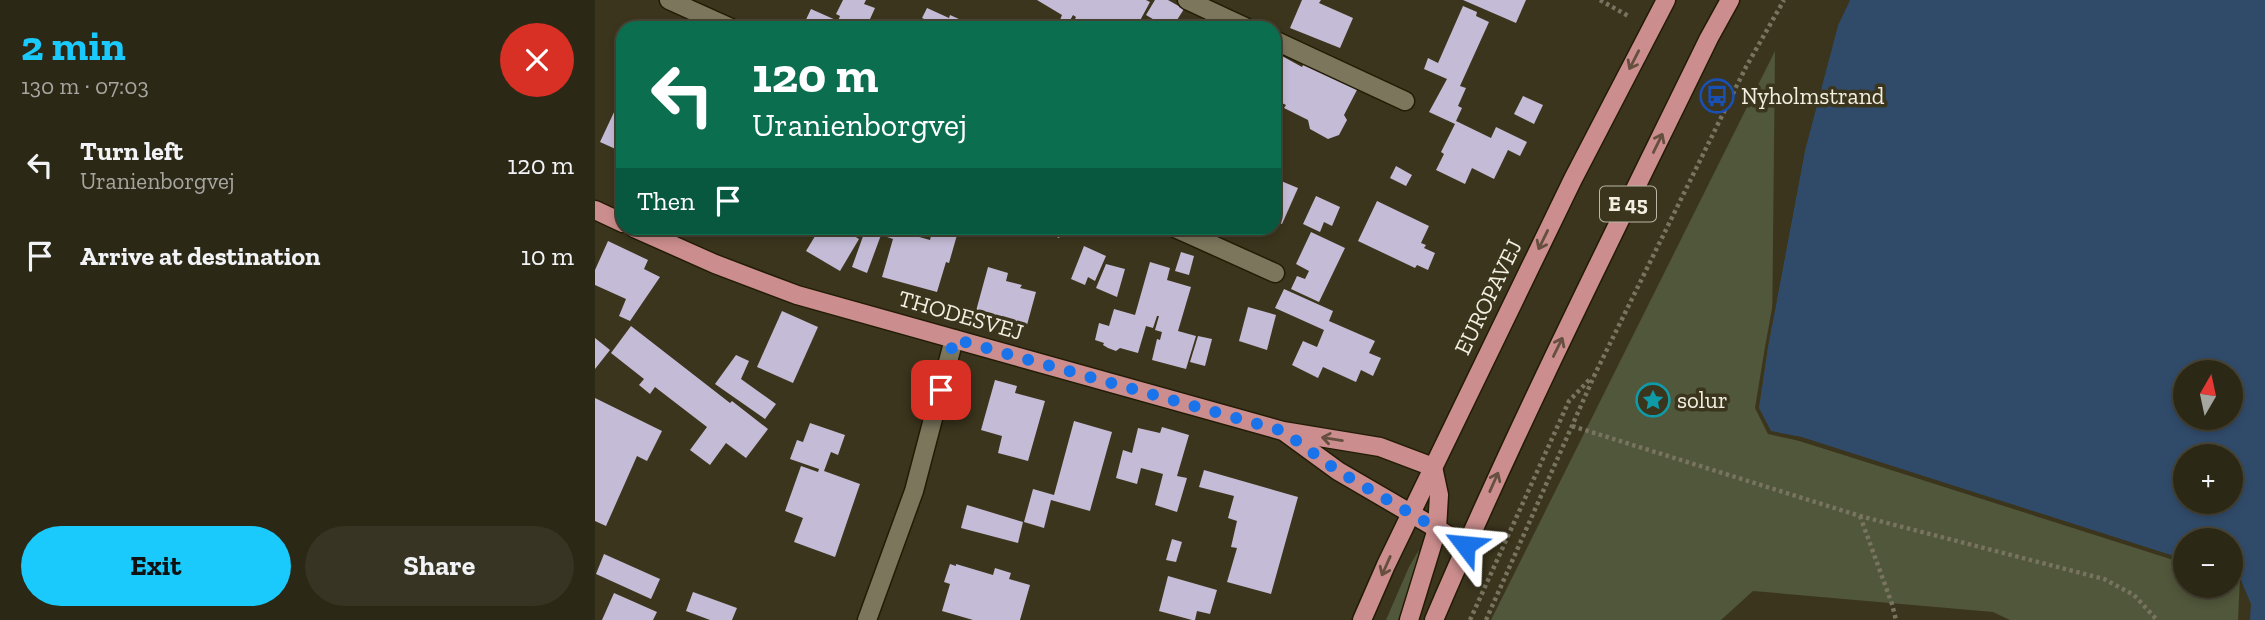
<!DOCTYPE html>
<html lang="en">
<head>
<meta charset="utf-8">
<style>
	:root { --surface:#2c2816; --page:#383423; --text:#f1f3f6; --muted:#a6a6a1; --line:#484435; --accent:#1acafc }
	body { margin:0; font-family:"Zilla Slab",serif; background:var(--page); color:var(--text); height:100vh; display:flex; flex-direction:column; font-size:26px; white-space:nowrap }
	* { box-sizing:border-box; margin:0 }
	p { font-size:23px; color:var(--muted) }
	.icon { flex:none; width:38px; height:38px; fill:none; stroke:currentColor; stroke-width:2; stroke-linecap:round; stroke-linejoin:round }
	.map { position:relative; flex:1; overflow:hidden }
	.panel { display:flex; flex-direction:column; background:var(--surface); width:595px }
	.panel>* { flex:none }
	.guide { position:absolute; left:21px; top:21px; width:665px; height:214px; border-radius:21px; box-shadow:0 4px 10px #0003,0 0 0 2px var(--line); background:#0b6e4f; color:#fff; overflow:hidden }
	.needle { width:46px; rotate:9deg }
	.controls { position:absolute; left:1578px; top:360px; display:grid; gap:14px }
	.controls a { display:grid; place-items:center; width:70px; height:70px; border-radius:50%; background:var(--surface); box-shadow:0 4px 10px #0003,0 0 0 2px var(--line); font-size:35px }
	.pin { position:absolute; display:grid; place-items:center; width:60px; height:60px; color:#fff; margin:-30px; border-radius:14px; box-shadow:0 4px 10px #0006 }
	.me { position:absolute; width:77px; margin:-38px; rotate:299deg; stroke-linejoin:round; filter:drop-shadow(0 0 5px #0008) }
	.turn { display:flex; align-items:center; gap:24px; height:147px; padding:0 21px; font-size:32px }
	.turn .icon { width:91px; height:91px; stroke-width:2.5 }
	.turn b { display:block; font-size:49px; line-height:60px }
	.then { display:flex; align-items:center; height:66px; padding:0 21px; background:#0003; gap:14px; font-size:26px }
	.round { display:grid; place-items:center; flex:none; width:74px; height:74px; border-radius:37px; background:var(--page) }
	.overview { display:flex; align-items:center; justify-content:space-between; height:119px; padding:0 21px }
	h1 { font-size:42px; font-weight:700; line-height:52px; color:var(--accent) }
	.action { display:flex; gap:14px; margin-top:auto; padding:14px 21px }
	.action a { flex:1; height:80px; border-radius:42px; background:var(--accent); color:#111; font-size:28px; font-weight:700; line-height:80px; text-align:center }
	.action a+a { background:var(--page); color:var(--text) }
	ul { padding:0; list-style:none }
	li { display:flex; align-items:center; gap:21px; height:91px; padding:0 21px }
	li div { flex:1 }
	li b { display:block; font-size:26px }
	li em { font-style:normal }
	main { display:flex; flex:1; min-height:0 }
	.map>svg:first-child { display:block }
	.green { fill:#51573a }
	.water { fill:#304b6a; fill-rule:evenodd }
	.pier { fill:#3b351d }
	.building { fill:#c4bbd6 }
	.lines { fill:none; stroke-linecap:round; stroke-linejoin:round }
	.minor-casing { stroke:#221c05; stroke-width:21 }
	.major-casing { stroke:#221c05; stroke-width:21 }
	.path { stroke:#797460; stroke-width:4.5; stroke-dasharray:3.5 3.5; stroke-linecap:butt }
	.minor { stroke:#7c765c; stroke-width:18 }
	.major { stroke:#cb8d8d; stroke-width:18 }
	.oneway { stroke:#664f3f }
	.route { stroke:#1a73e8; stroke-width:12; stroke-dasharray:0 21.6 }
	.labels { text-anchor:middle; stroke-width:7; stroke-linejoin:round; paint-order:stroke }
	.shield { fill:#3b351d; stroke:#bbb7a6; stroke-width:2 }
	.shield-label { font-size:21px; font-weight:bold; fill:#f2efe1 }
	.poi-label { font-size:23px; fill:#f2efe1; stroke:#3b351d; text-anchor:start }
	.street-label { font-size:23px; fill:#f2efe1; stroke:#3b351d }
</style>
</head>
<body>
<main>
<section class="panel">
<div class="overview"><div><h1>2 min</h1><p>130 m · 07:03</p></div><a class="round" style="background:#d93025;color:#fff"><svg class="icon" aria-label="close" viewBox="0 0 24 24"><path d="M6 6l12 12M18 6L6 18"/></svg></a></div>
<ul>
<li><svg class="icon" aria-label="left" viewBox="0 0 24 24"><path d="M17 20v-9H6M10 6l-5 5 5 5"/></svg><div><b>Turn left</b><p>Uranienborgvej</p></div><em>120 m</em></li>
<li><svg class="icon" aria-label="arrive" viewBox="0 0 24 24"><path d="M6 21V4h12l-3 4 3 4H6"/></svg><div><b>Arrive at destination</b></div><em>10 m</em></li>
</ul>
<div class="action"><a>Exit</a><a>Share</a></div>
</section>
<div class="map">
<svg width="1670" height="620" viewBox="0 0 1670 620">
	<rect width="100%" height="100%" fill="#3b351d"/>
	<g class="green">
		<polygon points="1180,51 1176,432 1591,561 1591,586 1636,586 1636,575 1645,578 1643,620 1415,620 1398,612 1158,591 1126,620 896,620"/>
		<polygon points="824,550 822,574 803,620 791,620 814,567"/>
	</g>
	<path class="water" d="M 1255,0 L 1670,0 L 1670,620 L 1655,620 L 1656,604 L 1645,578 L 1636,575 L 1636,541 L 1591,541 L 1591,560 L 1206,437 L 1176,432 L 1164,408 L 1173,347 L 1210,150 L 1243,25 ZM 1591,373 L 1636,373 L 1636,418 L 1591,418 ZM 1591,457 L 1636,457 L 1636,502 L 1591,502 Z"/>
	<polygon class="pier" points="1251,0 1255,0 1243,25 1210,150 1173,347 1164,408 1176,431 1206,437 1591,560 1591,564 1205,441 1173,434 1160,408 1170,347 1206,149 1240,24"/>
	<g class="building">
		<polygon points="248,0 271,0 269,4 280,8 271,28 261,24 259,28 207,28 216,9 243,21 245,16 241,14"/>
		<polygon points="442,0 551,0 555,2 541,28 492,28 479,21 481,17 478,15 473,24 465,20 467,15"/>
		<polygon points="560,0 573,0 589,9 577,28 573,28 551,15"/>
		<polygon points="707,0 726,0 724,3 758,18 745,48 695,28"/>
		<polygon points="868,0 931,0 921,23"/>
		<polygon points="868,6 882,12 881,16 894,22 865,86 871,88 863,106 867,108 861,121 896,138 901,127 932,142 925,156 913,150 899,179 877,168 870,184 841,170 849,154 846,152 860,124 834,112 852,79 829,69 833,58 843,63"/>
		<polygon points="332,8 354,18 355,15 384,28 349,28 327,18"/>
		<polygon points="687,56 707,67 711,60 763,88 749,115 752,120 744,135 733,139 715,129 713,120 689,108 691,105 679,99 679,57 685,60"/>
		<polygon points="28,93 28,169 19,165 25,151 5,142"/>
		<polygon points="928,96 948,105 939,124 919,114"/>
		<polygon points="801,166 817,175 811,186 795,178"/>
		<polygon points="686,181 703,188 687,224 679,220 679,198"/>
		<polygon points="721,196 745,207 737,226 729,222 725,232 708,224"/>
		<polygon points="782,201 834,226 826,243 831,245 829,248 840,253 833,270 822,265 820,268 763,241"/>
		<polygon points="225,228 246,228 264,239 245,271 211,251"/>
		<polygon points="271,228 304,228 303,231 335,240 338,228 364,228 354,263 351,262 342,292 287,277 298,239 286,235 272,273 257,267"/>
		<polygon points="429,228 469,228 464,238 445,229 443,234"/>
		<polygon points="716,232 750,248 724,302 696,289 702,276 710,279 714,271 701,264"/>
		<polygon points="13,241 53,260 49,269 65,277 35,321 24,316 31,299 0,285 0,270"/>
		<polygon points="489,246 511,256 500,281 493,277 490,285 476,279"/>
		<polygon points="586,252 599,256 594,275 580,271"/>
		<polygon points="555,262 575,268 572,280 596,287 583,331 601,336 591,369 557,360 562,339 565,340 567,332 560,330 564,316 562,316 558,328 551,326 543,353 525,348 521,351 513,348 508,345 509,343 500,340 504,323 514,326 519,309 540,315"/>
		<polygon points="511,264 530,269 522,297 501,288"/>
		<polygon points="393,267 413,273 411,281 427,285 425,288 441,292 432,325 381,311"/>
		<polygon points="689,289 738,311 734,321 780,341 774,353 786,358 778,376 766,370 761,382 728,367 723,378 697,365 708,341 722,347 729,330 680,308"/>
		<polygon points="653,307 681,315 672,350 644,341"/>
		<polygon points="187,311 223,327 198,383 162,367"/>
		<polygon points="36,326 135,403 137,401 173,429 151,458 131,443 115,465 95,450 112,427 60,387 55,394 44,385 49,379 16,353"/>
		<polygon points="603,336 617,339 610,366 595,362"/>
		<polygon points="0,338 15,350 0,369"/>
		<polygon points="141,355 154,361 146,379 181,404 170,419 120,384"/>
		<polygon points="400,380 422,386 420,393 450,401 433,461 403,453 407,436 386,430"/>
		<polygon points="0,398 67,431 52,461 42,456 11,526 0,521"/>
		<polygon points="479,421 517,432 495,511 456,500 449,528 429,522 438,489 459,495"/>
		<polygon points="215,423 250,435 243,455 236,452 229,471 265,484 240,557 199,542 208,518 190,511 206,466 223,472 224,469 195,459 202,440 208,442"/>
		<polygon points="567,427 594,435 582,476 592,478 582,512 560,505 568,474 546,468 542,484 521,478 528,450 537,453 543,428 565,433"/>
		<polygon points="609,470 703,497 676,594 632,582 642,548 636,547 642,521 633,518 639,496 604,487"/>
		<polygon points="372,505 428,522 423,543 366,528"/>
		<polygon points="577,539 587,542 581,562 571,560"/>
		<polygon points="9,554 65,579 56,599 1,574"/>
		<polygon points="355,564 361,566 361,564 398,575 400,568 416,573 414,579 435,585 425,620 378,620 347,611 355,584 349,582"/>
		<polygon points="573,576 622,590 615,614 602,611 600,620 597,620 564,611"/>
		<polygon points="98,592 142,608 137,620 115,620 91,611"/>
		<polygon points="19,593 62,612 58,620 7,620"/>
	</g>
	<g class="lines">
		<defs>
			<g id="minor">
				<polyline points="74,0 136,28"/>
				<polyline points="592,0 652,28"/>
				<polyline points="679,40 810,101"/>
				<polyline points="580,228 680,273"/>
				<polyline points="272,620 319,491 359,339"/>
			</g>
			<g id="major">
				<polyline points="0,210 28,223"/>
				<polyline points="39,228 120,264 202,295 688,431 785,447 838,467"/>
				<polyline points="691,433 743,471 870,545"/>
				<polyline points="767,620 791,565 978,179 1071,0"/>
				<polyline points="814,620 842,529 844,495 838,467"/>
				<path d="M 839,620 C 923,423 1020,231 1114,38 L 1135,0"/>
			</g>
		</defs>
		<use href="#minor" class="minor-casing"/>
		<use href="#major" class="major-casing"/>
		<g class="path">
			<polyline points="1005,0 1035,17"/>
			<polyline points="977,426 1265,516 1509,579 1539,595 1562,620"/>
			<polyline points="1265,516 1297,604 1301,620"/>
			<polyline points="875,620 974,401 996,378"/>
			<polyline points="891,620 1000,374 1151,67 1189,0"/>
		</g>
		<use href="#minor" class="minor"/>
		<use href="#major" class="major"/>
	</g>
	<defs><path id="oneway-shaft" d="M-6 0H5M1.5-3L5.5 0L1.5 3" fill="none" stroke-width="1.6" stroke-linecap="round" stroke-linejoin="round" transform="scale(1.75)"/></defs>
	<g class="oneway">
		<use href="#oneway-shaft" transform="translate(1039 60) rotate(117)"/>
		<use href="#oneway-shaft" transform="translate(1063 143) rotate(-64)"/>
		<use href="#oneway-shaft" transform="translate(948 240) rotate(116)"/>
		<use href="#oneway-shaft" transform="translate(963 347) rotate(-64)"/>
		<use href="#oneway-shaft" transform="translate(737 439) rotate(-171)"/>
		<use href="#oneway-shaft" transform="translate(899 482) rotate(-66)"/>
		<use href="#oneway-shaft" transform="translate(791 566) rotate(114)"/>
	</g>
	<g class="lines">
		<polyline class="route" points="346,390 359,339 688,431 743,471 870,545"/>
	</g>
	<defs>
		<symbol id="bus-ring" viewBox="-11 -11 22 22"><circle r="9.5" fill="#3b351d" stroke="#1a4fb4" stroke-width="1.5"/><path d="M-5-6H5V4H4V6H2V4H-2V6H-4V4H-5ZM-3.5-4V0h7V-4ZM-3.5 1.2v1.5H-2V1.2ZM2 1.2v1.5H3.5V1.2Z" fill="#1a4fb4"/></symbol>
		<symbol id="sight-ring" viewBox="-11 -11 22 22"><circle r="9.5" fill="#3b351d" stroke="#0f9aa8" stroke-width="1.5"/><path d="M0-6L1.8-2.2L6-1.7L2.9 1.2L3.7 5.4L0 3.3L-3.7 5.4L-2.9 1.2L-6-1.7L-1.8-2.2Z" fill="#0f9aa8"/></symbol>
	</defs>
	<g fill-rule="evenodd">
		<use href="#bus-ring" x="1103" y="77" width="38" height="38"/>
		<use href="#sight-ring" x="1039" y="381" width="38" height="38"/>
	</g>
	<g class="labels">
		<rect class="shield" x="1005" y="186.5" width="56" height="35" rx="5"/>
		<g class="shield-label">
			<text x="1033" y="211">E 45</text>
		</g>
		<g class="poi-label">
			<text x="1146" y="104">Nyholmstrand</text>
			<text x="1082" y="408">solur</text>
		</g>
		<g class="street-label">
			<text transform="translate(893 297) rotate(-64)" y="8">EUROPAVEJ</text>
			<text transform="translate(366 315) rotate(16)" y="8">THODESVEJ</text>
		</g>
	</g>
</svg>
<div class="controls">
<a><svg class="needle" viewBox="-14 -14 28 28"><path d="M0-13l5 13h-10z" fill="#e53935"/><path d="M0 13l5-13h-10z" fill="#a6a6a1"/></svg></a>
<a>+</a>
<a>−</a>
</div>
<div class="pin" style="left:346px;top:390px;background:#d93025"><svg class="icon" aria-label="arrive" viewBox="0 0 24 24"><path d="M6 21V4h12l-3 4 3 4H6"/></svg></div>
<svg class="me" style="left:870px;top:545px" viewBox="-20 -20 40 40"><path d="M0-17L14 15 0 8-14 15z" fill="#1a73e8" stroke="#fff" stroke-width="4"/></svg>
<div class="guide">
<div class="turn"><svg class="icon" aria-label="left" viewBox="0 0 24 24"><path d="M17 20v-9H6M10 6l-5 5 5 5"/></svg><div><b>120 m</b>Uranienborgvej</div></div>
<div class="then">Then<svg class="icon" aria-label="arrive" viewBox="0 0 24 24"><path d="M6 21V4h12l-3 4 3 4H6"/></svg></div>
</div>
</div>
</main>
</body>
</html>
